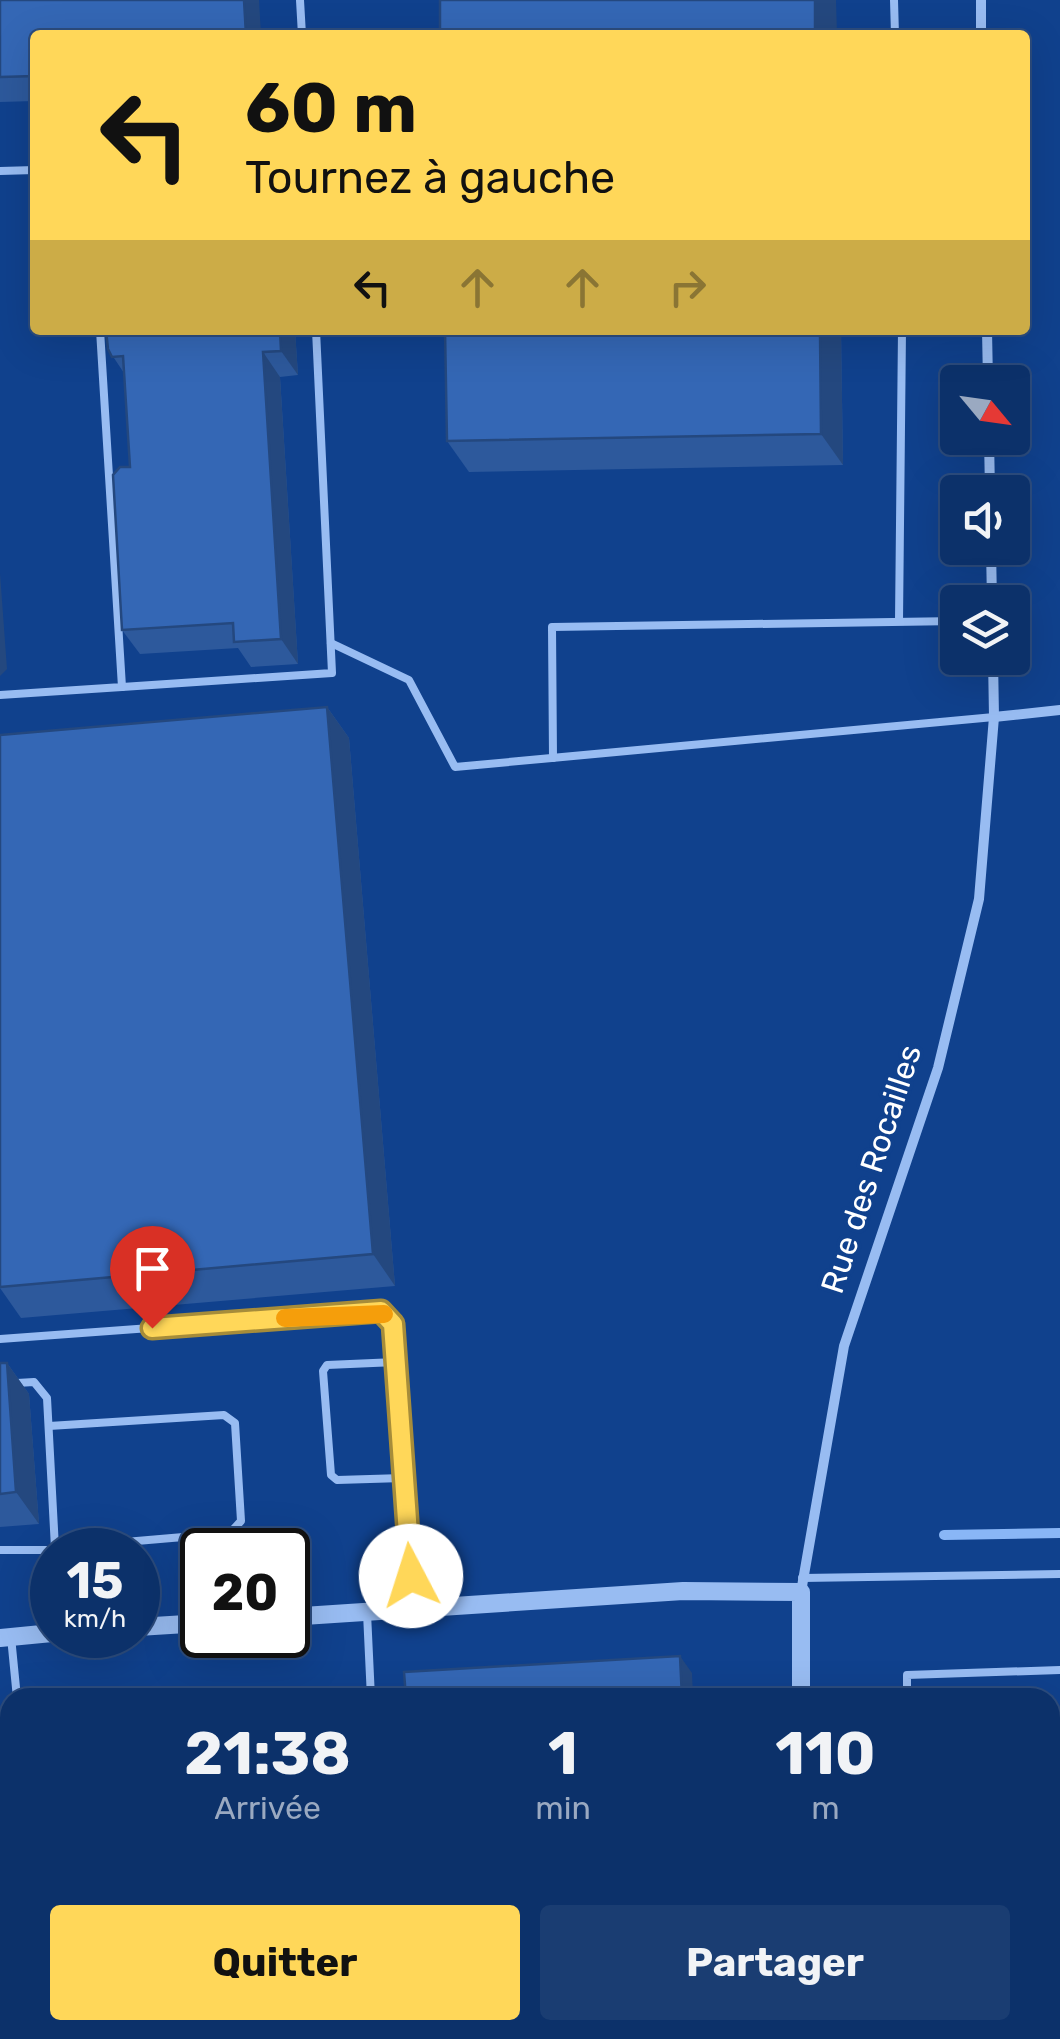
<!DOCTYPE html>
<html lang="fr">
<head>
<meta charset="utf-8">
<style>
	:root { --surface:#0c316a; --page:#1a3d72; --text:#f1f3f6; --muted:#9aa9c1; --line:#2c4c7e; --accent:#ffd759 }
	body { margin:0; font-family:Rubik,sans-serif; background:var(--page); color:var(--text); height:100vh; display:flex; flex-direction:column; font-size:38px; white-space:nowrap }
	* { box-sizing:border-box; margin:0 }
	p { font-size:32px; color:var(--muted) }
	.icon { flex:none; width:55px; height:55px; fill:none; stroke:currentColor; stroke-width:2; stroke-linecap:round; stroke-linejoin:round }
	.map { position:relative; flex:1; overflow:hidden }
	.drawer { position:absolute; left:0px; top:1688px; width:1060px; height:352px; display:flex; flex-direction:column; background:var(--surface); border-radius:30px 30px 0 0; box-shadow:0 10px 40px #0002,0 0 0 2px var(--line) }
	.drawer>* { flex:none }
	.banner { position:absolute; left:30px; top:30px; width:1000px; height:305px; border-radius:10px; box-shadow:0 10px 40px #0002,0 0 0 2px var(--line); background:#ffd759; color:#111; overflow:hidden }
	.needle { width:65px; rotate:119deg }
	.fabs { position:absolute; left:940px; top:365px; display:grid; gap:20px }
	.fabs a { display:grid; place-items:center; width:90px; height:90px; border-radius:10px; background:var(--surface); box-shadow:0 10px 40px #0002,0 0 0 2px var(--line); font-size:50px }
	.speed { position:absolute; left:30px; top:1528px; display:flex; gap:20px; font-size:50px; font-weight:700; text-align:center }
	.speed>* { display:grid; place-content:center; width:130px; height:130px; border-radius:50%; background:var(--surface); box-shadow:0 10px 40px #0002,0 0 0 2px var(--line); line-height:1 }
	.speed small { font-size:25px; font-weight:400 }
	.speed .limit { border:5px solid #111; border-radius:15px; background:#fff; color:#111 }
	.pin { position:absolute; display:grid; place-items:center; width:85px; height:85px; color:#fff; margin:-102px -42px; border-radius:50% 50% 50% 0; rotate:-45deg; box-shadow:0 0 10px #0007 }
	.pin .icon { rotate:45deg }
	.me { position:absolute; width:110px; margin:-55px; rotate:355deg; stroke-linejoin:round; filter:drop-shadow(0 0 8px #0008) }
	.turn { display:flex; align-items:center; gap:35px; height:210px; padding:0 50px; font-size:45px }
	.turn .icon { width:130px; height:130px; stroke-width:2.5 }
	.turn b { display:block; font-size:70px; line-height:85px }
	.lanes { display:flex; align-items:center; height:95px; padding:0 50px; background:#0003; justify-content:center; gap:50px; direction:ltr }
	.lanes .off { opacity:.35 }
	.eta { display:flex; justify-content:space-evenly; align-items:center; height:170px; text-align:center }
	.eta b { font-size:60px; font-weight:700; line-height:70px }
	.primary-button { display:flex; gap:20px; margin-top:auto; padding:20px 50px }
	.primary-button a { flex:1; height:115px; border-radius:10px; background:var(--accent); color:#111; font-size:40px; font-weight:700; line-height:115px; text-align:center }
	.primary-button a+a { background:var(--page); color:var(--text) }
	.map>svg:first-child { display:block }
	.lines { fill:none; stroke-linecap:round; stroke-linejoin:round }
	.stream { stroke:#89b6f6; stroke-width:10 }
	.service { stroke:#98bcf2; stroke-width:8 }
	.minor { stroke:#98bcf2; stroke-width:10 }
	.tertiary { stroke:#98bcf2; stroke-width:18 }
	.wall { fill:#2d599c }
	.shaded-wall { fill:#24487f }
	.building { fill:#3467b5; stroke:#24487f; stroke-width:2.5 }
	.route-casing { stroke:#a68c3a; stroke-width:25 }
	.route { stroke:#ffd759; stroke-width:18 }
	.slow { stroke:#f59e0b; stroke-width:18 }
	.labels { text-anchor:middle; stroke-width:8; stroke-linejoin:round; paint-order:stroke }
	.street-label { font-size:32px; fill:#fff; stroke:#10418d }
</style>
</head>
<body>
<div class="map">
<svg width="1060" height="2039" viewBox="0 0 1060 2039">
	<rect width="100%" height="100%" fill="#10418d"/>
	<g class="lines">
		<polyline class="stream" points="944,1535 1060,1533"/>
		<g class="service">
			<polyline points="300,0 302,35"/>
			<polyline points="894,0 895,35"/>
			<polyline points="0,171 35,170"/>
			<polyline points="899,621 902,330"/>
			<polyline points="331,643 409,680 455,767 994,717"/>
			<polyline points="122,687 332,673 316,330"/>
			<polyline points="0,695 122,687 100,330"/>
			<polyline points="553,758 552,627 958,621"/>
			<polyline points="0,1339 381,1311 393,1324 414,1609"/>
			<polyline points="396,1362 327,1365 323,1371 331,1475 337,1480 403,1478"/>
			<polyline points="0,1384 34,1382 47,1398 55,1548 230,1533 231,1550"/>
			<polyline points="49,1426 224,1415 235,1423 241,1521 230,1533"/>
			<polyline points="0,1550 55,1550"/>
			<polyline points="802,1578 1060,1574"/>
			<polyline points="367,1613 371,1698"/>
			<polyline points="11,1637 17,1698"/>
			<polyline points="907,1698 907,1675 1060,1670"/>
			<polyline points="1050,1764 1060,1764"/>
			<polyline points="0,1841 10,1828"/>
			<polyline points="1050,1841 1060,1842"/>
			<polyline points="34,2030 35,2039"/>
			<polyline points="390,2030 391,2039"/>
		</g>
		<g class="minor">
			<polyline points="981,0 981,35"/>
			<polyline points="987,330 988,382"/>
			<polyline points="989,438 990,492"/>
			<polyline points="991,548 992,602"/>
			<polyline points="994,717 1060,710"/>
			<polyline points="801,1592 844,1346 938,1068 979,899 994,717 993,658"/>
		</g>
		<g class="tertiary">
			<polyline points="288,1617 683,1591 801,1592 801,1698"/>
			<polyline points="138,1627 202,1623"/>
			<polyline points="0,1638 52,1633"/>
			<polyline points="799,2030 799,2039"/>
		</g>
	</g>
	<g class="wall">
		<polygon points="0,0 35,35 35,101 0,102"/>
		<polygon points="106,330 295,330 298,375 280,377 298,664 251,667 238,648 140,654 122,630 130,467 124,373 108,349"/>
		<polygon points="841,330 843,465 469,472 447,441"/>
		<polygon points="327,707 349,738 395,1286 21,1318 0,1288 0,735"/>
		<polygon points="0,1363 7,1363 29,1394 39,1524 0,1527"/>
	</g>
	<g class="shaded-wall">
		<polygon points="244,0 259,0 261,35 246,35"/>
		<polygon points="815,0 836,0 837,35 815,35"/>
		<polygon points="280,330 295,330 298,375 281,351"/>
		<polygon points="820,330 841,330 843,465 821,434"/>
		<polygon points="263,352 280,377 298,664 281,639"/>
		<polygon points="0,573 7,669 0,676"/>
		<polygon points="327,707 349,738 395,1286 373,1254"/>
		<polygon points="7,1363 29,1394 39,1524 16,1492"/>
		<polygon points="680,1656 692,1673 693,1698 682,1698"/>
		<polygon points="700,2030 711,2030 712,2039 701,2039"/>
	</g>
	<g class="building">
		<polygon points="0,0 244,0 246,35 35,35 35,76 0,77"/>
		<rect x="440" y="0" width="375" height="35"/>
		<polygon points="106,330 280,330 281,351 263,352 281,639 234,642 233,623 122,630 113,475 120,467 130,467 123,356 112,357 108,349"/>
		<polygon points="445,330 820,330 821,434 447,441"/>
		<polygon points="327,707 373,1254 0,1287 0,735"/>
		<polygon points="0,1363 7,1363 16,1492 0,1494"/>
		<polygon points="680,1656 682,1698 406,1698 404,1672"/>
		<polygon points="1050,1923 1060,1923 1060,2039 956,2039 956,2030 1050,2030"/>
		<polygon points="424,2030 700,2030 701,2039 576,2039 576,2036 532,2039 424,2039"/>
	</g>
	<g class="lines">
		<defs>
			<polyline id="route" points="152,1328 381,1311 393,1324 411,1576"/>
		</defs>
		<use href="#route" class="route-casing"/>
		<use href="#route" class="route"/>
		<polyline class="slow" points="285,1318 384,1314"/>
	</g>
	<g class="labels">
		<g class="street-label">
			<text transform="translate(871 1169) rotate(-72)" y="11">Rue des Rocailles</text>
		</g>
	</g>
</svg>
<div class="fabs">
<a><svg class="needle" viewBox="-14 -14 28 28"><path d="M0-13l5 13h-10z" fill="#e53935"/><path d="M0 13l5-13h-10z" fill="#9aa9c1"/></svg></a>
<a><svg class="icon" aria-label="sound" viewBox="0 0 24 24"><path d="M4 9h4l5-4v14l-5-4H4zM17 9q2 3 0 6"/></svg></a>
<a><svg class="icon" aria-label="layers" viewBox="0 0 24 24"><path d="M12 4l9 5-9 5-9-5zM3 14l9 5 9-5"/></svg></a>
</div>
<div class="speed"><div>15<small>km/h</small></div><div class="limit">20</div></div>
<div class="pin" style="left:152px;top:1328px;background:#d93025"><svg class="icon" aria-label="arrive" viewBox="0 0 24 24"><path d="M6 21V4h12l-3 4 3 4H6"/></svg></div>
<svg class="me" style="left:411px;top:1576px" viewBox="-20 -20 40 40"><circle r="19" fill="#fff"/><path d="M0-13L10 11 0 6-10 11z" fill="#ffd759"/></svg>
<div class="banner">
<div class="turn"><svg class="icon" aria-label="left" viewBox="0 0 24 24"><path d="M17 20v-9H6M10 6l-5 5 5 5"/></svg><div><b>60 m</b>Tournez à gauche</div></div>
<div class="lanes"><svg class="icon" aria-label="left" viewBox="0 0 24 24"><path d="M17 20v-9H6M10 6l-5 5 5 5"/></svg><svg class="icon off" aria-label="ahead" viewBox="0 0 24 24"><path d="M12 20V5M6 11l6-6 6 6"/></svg><svg class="icon off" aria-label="ahead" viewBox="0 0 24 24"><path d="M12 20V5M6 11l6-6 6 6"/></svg><svg class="icon off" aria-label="right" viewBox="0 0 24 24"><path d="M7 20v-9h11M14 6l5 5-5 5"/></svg></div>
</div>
<section class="drawer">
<div class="eta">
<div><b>21:38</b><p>Arrivée</p></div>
<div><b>1</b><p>min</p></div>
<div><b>110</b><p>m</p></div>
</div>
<div class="primary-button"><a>Quitter</a><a>Partager</a></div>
</section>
</div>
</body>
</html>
